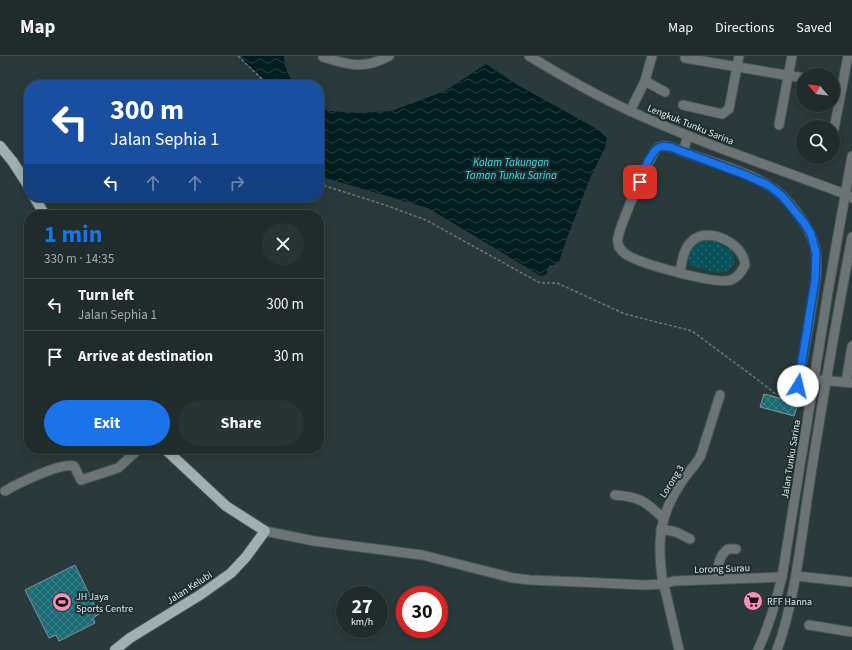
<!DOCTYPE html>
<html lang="en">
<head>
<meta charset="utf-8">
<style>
	:root { --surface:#202b2c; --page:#283334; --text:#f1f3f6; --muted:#a2a7a9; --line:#3d4748; --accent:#1a73e8 }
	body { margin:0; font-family:"Source Sans 3",sans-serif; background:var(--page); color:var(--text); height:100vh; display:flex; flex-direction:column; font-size:15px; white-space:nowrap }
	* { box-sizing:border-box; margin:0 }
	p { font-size:13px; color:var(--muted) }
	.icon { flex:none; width:22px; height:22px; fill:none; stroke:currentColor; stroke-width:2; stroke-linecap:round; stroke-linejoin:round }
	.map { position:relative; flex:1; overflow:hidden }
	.side { position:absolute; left:24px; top:154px; width:300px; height:244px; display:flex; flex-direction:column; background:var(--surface); border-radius:16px; box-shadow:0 2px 10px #0003,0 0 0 1px var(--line) }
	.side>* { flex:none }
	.guide { position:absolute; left:24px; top:24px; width:300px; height:122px; border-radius:16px; box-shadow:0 2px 10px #0003,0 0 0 1px var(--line); background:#1a4fa0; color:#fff; overflow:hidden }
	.needle { width:26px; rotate:299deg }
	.controls { position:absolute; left:796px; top:12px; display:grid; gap:8px }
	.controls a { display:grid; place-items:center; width:44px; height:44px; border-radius:50%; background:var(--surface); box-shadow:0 2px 10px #0003,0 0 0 1px var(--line); font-size:20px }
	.speed { position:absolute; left:336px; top:530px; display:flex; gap:8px; font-size:20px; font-weight:700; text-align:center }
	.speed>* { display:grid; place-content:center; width:52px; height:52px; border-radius:50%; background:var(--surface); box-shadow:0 2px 10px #0003,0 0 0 1px var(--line); line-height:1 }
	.speed small { font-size:10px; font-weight:400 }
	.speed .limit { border:6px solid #d22; background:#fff; color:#111 }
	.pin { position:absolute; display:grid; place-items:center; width:34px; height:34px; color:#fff; margin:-17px; border-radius:8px; box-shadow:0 2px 6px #0006 }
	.me { position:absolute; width:44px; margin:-22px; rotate:9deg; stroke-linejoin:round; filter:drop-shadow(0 0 3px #0008) }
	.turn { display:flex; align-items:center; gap:14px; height:84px; padding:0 20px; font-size:18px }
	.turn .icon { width:52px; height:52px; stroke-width:2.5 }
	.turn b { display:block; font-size:28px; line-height:34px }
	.lanes { display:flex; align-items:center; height:38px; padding:0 20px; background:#0003; justify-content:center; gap:20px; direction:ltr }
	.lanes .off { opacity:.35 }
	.round { display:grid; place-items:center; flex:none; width:42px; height:42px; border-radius:21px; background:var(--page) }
	.summary { display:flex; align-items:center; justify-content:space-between; height:68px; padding:0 20px }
	h1 { font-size:24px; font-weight:700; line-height:30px; color:var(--accent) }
	.action { display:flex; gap:8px; margin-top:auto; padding:8px 20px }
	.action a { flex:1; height:46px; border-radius:24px; background:var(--accent); color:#fff; font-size:16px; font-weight:700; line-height:46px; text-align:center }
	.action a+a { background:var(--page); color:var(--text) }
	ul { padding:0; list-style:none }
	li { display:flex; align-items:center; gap:12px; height:52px; padding:0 20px; border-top:1px solid var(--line) }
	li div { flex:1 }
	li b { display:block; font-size:15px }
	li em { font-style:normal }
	header { display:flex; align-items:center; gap:24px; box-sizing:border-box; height:56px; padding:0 20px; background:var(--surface); border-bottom:1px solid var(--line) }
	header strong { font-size:19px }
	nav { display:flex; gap:22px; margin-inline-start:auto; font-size:14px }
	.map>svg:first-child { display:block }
	.garden { fill:url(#garden-dots) }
	.water { fill:url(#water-waves) }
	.building { fill:url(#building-cross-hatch); stroke:#829396 }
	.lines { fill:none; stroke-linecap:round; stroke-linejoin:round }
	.minor-casing { stroke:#465556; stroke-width:11 }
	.major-casing { stroke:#465556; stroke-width:12 }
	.path { stroke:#6a7778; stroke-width:1.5; stroke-dasharray:3 2; stroke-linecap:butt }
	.minor { stroke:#6c7374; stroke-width:9 }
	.major { stroke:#a0afb1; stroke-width:10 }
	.route-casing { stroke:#114b97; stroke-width:10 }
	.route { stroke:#1a73e8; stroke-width:7 }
	.labels { text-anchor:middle; stroke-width:4; stroke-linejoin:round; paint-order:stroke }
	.street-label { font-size:10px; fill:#dce5e6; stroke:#202f31 }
	.poi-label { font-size:10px; fill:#dce5e6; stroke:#202f31; text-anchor:start }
	.water-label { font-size:11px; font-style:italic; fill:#44d9e9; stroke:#202f31 }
</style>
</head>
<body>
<header>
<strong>Map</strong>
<nav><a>Map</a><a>Directions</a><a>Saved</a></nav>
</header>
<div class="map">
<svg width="852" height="594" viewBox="0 0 852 594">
	<defs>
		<pattern id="garden-dots" width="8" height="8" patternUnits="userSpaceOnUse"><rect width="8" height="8" fill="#05525a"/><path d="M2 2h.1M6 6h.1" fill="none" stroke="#296b72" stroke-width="1.8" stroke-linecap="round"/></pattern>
		<pattern id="water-waves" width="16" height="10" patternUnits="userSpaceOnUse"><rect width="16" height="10" fill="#001e22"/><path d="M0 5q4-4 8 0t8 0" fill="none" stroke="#253f42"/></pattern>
		<pattern id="building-cross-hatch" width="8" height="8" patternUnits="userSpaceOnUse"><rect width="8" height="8" fill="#1c6c75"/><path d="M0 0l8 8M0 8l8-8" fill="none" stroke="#3c8189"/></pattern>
	</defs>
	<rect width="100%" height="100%" fill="#2a393b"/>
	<polygon class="garden" points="709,181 733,195 734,208 727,215 716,217 690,209 687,202 697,182"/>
	<g class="water">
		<path d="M 242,0 L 284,0 C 284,11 289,21 296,29 L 270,29 L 244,5 Z"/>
		<polygon points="486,8 516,28 597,73 607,82 605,92 591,120 567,182 559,206 554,209 550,209 547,213 547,218 541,220 428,152 319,120 319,51 329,55 359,57 391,55 445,35"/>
	</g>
	<g class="building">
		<polygon points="764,338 798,347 794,360 760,351"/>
		<polygon points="75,509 99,558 93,562 95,567 59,585 56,579 49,582 25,534"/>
	</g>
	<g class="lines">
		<defs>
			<g id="minor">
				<path d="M 529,0 C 562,20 595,39 630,55 C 700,87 773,111 845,138 L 852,142"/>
				<path d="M 323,1 C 348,9 364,14 389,0"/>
				<polyline points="685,2 803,22"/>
				<polyline points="645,25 665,36"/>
				<polyline points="683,49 722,58 729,53 739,0"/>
				<polyline points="630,55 645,25 652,0"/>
				<polyline points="779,69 792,0"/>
				<polyline points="834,73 848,0"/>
				<path d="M 688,80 L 683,96 C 709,105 745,115 768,129 C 787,140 810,170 815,191 C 819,212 814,234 811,255 C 807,280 802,305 798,330"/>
				<path d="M 680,217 C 682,206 683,193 692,185 C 708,170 744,187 745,209 C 742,215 737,222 731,224 C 716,229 642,208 627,199 C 624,197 621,194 619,191 C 618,188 617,185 618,182 C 620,170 651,94 659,91 C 667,88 676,93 683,96"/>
				<polyline points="822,324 852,327"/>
				<polyline points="846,326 852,290"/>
				<path d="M 720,339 L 701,399 C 696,409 687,417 681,427 C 658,461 657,488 663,528 L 674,525 L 782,521"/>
				<path d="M 5,435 C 17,428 61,406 74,410 L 81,424 L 118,412 L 139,393"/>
				<path d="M 615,439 C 640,441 645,445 663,462"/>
				<polyline points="661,473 676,476 690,483"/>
				<polyline points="265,475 314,485 422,499 513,522 530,524 580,526 645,529 663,528 666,537 679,594"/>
				<polyline points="796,520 852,526"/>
				<path d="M 717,523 C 718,511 718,500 728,493 L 736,493"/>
				<polyline points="809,569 852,576"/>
				<path d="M 758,594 C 769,570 776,546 782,521 L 828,236 L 852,100"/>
				<path d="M 777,594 C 795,545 801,483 809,431 C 822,348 836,264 852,181"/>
			</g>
			<g id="major">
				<polyline points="0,90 13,106 29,131"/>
				<polyline points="34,141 45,159"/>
				<polyline points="115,594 130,582 200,539 231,517 246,501 265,475 226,450 165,393"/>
			</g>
		</defs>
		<use href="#minor" class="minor-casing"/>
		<use href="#major" class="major-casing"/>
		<g class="path">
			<polyline points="238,0 268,29"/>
			<polyline points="319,128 382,148 426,164 538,226 543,227 557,227 625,258 692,275 758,324 777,339"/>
		</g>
		<use href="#minor" class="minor"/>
		<use href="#major" class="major"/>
	</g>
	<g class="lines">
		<defs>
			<path id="route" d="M 640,126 C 643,117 651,94 660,91 C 663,90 667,91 670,91 L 743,118 L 768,129 L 782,140 L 788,147 L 805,168 L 811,178 L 816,197 L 815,224 L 798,330"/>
		</defs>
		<use href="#route" class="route-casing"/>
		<use href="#route" class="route"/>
	</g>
	<defs>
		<symbol id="supermarket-disc" viewBox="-11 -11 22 22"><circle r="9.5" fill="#ff8ebb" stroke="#202f31"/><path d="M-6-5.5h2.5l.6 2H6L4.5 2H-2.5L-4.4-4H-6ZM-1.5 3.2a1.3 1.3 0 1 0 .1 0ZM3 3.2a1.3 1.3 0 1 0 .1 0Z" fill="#111"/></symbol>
		<symbol id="stadium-disc" viewBox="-11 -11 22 22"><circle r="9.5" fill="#ff8ebb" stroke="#202f31"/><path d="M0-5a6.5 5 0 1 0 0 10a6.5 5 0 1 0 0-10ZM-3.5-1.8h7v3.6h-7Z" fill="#111"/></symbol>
	</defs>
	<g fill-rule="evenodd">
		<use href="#supermarket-disc" x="742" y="534" width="22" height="22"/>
		<use href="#stadium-disc" x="51" y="535" width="22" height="22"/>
	</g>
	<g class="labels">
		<g class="street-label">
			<text transform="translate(691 68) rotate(22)" y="4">Lengkuk Tunku Sarina</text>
			<text transform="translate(790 403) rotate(-81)" y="4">Jalan Tunku Sarina</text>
			<text transform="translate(671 425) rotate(-58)" y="4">Lorong 3</text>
			<text transform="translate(722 512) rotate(-2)" y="4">Lorong Surau</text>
			<text transform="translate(189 531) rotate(-33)" y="4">Jalan Kelubi</text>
		</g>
		<g class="poi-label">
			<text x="76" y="544">JH Jaya<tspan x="76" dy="12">Sports Centre</tspan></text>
			<text x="767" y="549">RFF Hanna</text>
		</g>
		<g class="water-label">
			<text x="511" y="110">Kolam Takungan<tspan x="511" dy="13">Taman Tunku Sarina</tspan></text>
		</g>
	</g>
</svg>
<div class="controls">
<a><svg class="needle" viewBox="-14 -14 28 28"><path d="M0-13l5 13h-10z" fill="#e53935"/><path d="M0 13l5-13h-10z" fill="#a2a7a9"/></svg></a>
<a><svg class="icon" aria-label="search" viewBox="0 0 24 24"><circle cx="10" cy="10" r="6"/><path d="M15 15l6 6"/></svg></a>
</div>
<div class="speed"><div>27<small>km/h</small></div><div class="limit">30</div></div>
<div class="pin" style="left:640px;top:126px;background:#d93025"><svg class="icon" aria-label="arrive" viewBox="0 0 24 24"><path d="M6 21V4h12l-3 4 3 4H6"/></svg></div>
<svg class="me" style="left:798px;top:330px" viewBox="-20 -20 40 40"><circle r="19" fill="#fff"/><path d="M0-13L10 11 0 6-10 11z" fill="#1a73e8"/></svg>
<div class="guide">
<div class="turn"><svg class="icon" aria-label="left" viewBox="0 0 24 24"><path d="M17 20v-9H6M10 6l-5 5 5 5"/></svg><div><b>300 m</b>Jalan Sephia 1</div></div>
<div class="lanes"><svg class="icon" aria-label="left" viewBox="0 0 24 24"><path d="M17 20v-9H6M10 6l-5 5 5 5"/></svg><svg class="icon off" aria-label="ahead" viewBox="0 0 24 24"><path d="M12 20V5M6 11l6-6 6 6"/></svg><svg class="icon off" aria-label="ahead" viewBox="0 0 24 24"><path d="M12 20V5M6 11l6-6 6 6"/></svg><svg class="icon off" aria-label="right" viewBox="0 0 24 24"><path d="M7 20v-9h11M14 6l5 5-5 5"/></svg></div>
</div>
<section class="side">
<div class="summary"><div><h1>1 min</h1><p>330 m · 14:35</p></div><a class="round"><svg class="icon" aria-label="close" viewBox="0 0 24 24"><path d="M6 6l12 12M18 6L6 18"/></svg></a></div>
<ul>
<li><svg class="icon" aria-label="left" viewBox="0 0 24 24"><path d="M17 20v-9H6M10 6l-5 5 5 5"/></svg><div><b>Turn left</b><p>Jalan Sephia 1</p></div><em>300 m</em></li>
<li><svg class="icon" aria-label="arrive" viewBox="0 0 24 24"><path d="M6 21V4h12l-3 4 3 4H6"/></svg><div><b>Arrive at destination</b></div><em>30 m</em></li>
</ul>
<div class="action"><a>Exit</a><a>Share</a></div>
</section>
</div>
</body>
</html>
